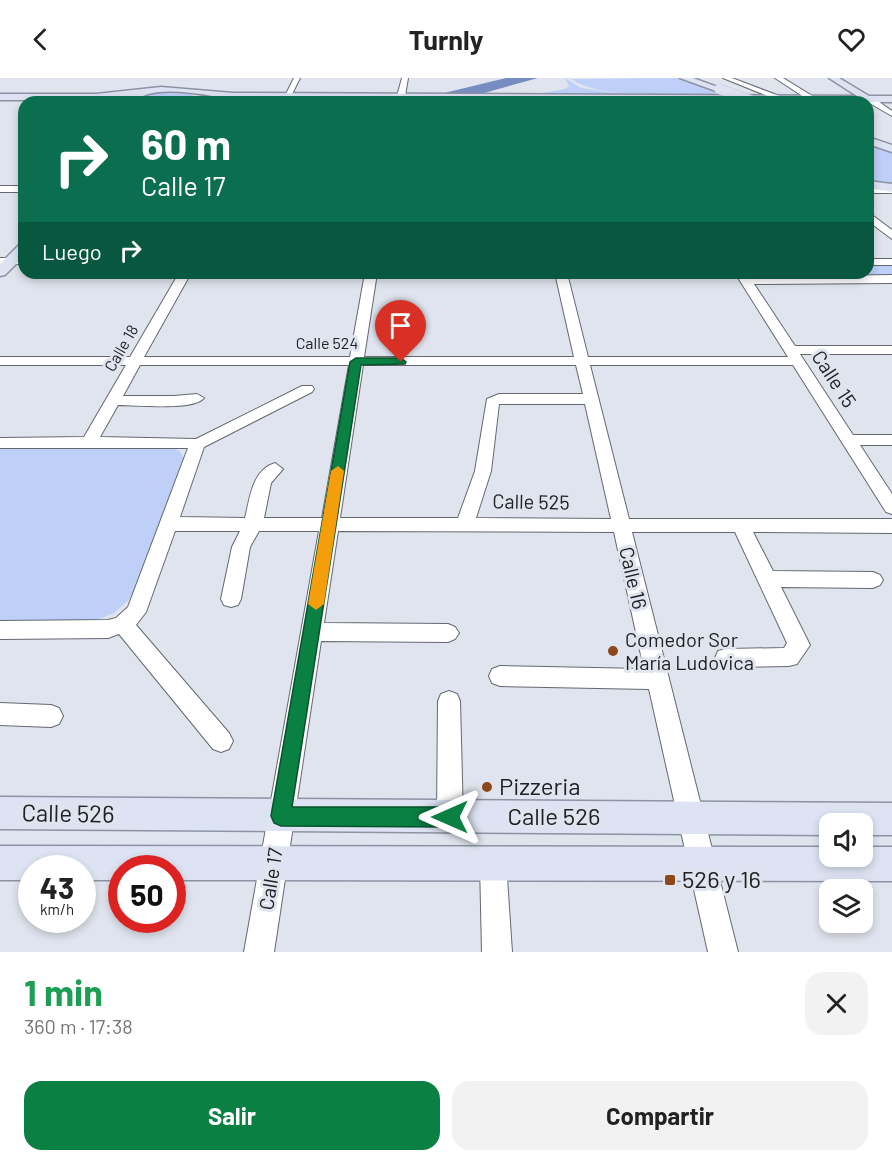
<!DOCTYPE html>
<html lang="es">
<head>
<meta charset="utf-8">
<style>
	:root { --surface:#fff; --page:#f2f2f2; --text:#222; --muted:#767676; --accent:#0b8043 }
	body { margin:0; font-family:Barlow,sans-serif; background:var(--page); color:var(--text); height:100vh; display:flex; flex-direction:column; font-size:22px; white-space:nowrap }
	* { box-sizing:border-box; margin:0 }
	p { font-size:20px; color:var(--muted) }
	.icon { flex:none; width:33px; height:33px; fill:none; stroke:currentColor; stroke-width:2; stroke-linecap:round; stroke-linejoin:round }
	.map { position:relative; height:874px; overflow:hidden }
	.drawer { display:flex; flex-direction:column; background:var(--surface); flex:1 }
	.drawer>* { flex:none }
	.banner { position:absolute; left:18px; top:18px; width:856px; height:183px; border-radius:18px; box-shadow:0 3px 9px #0003; background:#0b6e4f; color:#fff; overflow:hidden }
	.buttons { position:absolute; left:819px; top:735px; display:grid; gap:12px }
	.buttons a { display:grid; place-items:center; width:54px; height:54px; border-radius:12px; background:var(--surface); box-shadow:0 3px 9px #0003; font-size:30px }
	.speed { position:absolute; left:18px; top:777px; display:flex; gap:12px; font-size:30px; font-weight:700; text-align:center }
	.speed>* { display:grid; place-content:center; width:78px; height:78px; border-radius:50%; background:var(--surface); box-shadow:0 3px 9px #0003; line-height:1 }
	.speed small { font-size:15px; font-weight:400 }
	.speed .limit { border:9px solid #d22; background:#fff; color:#111 }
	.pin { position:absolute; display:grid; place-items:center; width:51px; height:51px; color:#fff; margin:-62px -26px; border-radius:50% 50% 50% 0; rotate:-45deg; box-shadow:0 0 6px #0007 }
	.pin .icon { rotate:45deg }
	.me { position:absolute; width:66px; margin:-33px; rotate:270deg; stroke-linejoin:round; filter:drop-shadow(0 0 4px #0008) }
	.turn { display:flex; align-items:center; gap:21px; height:126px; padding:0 24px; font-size:27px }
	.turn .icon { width:78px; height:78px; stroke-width:2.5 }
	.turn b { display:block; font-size:42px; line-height:51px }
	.then { display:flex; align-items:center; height:57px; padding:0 24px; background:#0003; gap:12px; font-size:22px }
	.round { display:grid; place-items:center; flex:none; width:63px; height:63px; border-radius:18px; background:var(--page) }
	.headline { display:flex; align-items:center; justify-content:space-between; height:102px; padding:0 24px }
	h1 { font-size:36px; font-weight:700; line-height:45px; color:#1e9e55 }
	.button { display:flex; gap:12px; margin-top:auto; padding:12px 24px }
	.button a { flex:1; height:69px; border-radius:18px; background:var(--accent); color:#fff; font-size:24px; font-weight:700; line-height:69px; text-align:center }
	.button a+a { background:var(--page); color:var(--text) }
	header { display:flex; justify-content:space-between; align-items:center; height:78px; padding:0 24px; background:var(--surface); font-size:27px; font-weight:700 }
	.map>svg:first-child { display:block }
	.green { fill:#becff8 }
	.water { fill:#778dc1 }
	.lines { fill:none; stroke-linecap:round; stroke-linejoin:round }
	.minor-casing { stroke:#646870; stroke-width:2 }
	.major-casing { stroke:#8d93a4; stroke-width:3 }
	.minor { fill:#fff; fill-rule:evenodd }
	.major { fill:#dde3f2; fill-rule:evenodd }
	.major-bridge-casing { stroke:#8d93a4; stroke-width:10; stroke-linecap:butt }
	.major-bridge { stroke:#dde3f2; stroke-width:10 }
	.route { fill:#0b8043; stroke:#07532c; stroke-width:1.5 }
	.slow { fill:#f59e0b }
	.poi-dot { fill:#8b4819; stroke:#e0e4ee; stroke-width:2 }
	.labels { text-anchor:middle; stroke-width:6; stroke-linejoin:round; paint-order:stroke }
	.far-street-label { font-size:16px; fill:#202125; stroke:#e0e4ee }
	.street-label { font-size:20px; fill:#202125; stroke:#e0e4ee }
	.poi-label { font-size:20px; fill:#202125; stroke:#e0e4ee; text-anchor:start }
	.near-poi-label { font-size:24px; fill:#202125; stroke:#e0e4ee; text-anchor:start }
	.near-street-label { font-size:24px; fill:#202125; stroke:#e0e4ee }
</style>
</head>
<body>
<header><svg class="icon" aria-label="back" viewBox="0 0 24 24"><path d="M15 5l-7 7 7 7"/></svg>Turnly<svg class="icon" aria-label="heart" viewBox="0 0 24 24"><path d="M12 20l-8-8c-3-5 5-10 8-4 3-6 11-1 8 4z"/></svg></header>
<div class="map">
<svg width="892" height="874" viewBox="0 0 892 874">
	<rect width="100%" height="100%" fill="#e0e4ee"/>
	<g class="green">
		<polygon points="565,0 581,10 628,17 533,17 565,11 569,8"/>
		<path d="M 681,0 L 729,17 C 694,17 597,22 572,1 Z"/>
		<polygon points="161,13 188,14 194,19 186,24 134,23 142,17"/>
		<polygon points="868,65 892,75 892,107 869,104"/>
		<polygon points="869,185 892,185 892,199 756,201 752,195 868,195"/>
		<polygon points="165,368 180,373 185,384 134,517 114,535 91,544 0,544 0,370"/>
	</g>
	<polygon class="water" points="506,0 538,0 452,24 407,24"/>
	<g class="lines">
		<defs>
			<g id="minor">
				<polygon points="294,0 300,0 290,20 284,20"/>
				<polygon points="402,0 408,0 405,18 401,20 397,18"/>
				<polygon points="723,0 732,0 782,19 775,21"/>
				<polygon points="775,0 783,0 814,19 807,21"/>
				<polygon points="574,19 683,21 687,23 571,23"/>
				<polygon points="866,19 872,19 892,33 892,38 866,23"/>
				<rect x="0" y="108" width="24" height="6"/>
				<rect x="868" y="109" width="24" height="6"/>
				<polygon points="868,134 892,152 892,161 868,143"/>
				<rect x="0" y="180" width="24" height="6"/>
				<rect x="868" y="181" width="24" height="6"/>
				<path d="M 179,195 L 191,195 L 144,279 L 350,279 L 365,195 L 377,195 L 364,279 L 574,279 L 555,195 L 567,195 L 588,279 L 788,279 L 735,195 L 747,195 L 750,199 L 892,197 L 892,205 L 754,206 L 795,268 L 892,268 L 892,276 L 800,276 L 853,357 L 892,357 L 892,367 L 860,367 L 892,416 L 892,436 L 886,434 L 793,287 L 590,287 L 629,441 L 892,441 L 892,455 L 753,454 L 773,493 L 873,494 L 880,497 L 883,502 L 880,507 L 873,510 L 781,509 L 810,567 L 797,586 L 789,588 L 726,589 L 718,587 L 715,580 L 718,573 L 726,571 L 784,570 L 787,565 L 735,454 L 632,454 L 738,874 L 708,874 L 649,611 L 500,608 L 492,605 L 489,598 L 492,591 L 500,588 L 644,591 L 614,454 L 338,453 L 324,545 L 448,546 L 455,549 L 459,555 L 455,561 L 448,564 L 321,563 L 274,874 L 244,874 L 319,453 L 259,453 L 250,469 L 241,521 L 238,527 L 231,529 L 224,527 L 221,521 L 232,469 L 240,453 L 175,453 L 146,534 L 136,547 L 229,655 L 233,663 L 229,671 L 221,674 L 213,671 L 119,556 L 108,560 L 0,561 L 0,543 L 108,542 L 116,540 L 128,529 L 188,370 L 0,370 L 0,360 L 84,359 L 126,287 L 0,287 L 0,279 L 130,279 ZM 140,287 L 349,287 L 322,440 L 264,440 L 271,405 L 283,391 L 275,385 C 252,392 250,420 245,440 L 180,439 L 204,369 L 312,314 L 314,311 L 312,308 L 302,308 L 196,361 L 100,359 L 118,327 C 136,327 193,333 204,320 L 197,316 L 174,318 L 123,318 ZM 363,287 L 576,287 L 583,316 L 499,316 L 487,321 L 475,393 L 458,440 L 340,440 ZM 499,326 L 585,326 L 611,441 L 476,440 L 491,393 Z"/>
				<polygon points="449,613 457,616 460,623 463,739 459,748 450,752 441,748 437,739 438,623 441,616"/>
				<polygon points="0,625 51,627 59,630 63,638 59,646 51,649 0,647"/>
				<polygon points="493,772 503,775 506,785 512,874 482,874 480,785 483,775"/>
			</g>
			<g id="major">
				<polygon points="680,0 693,0 723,11 716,13"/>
				<path d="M 829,0 L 839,0 L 869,18 L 892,18 L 892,24 L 233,21 C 208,18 153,4 134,24 L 124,24 L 129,19 L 96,22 L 0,22 L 0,16 L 96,16 L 161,9 L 233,15 L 857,18 Z"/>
				<polygon points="868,59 892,67 892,74 868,66"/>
				<polygon points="868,103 892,106 892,114 868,110"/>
				<polygon points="24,166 24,178 5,197 0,198 0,186 19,167"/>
				<polygon points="0,719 892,725 892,757 862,757 862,746 830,746 830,757 0,751"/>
				<polygon points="0,768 830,769 830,778 862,778 862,769 892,769 892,803 172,802 172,790 122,790 122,802 82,802 82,790 32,790 32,802 0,802"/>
			</g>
		</defs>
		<use href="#minor" class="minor-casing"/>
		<use href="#major" class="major-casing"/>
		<use href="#minor" class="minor"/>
		<use href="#major" class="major"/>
		<defs>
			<polyline id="major-bridge" points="719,11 756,24"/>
		</defs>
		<use href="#major-bridge" class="major-bridge-casing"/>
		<use href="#major-bridge" class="major-bridge"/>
	</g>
	<polygon class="route" points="401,280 406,284 405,286 361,287 292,729 450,729 457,732 460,739 457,746 450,749 281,748 274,745 271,738 350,284 356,280"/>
	<polygon class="slow" points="338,388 344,393 324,526 316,532 308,526 331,393"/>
	<g class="poi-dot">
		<circle cx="613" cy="573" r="6"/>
		<circle cx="487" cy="709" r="6"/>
		<rect x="664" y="796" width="12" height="12" rx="3"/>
	</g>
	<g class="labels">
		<g class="far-street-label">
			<text x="327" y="271">Calle 524</text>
			<text transform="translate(121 270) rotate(-60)" y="6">Calle 18</text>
		</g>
		<g class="street-label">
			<text transform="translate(834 301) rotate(57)" y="7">Calle 15</text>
			<text transform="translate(531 424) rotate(1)" y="7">Calle 525</text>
			<text transform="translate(633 500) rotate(77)" y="7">Calle 16</text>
			<text transform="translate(271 801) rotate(-81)" y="7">Calle 17</text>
		</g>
		<g class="poi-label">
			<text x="625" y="569">Comedor Sor<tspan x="625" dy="23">María Ludovica</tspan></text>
		</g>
		<g class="near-poi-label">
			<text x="499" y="717">Pizzeria</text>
			<text x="682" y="810">526 y 16</text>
		</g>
		<g class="near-street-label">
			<text transform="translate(68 736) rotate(1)" y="8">Calle 526</text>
			<text x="554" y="747">Calle 526</text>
		</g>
	</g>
</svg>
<div class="buttons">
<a><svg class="icon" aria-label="sound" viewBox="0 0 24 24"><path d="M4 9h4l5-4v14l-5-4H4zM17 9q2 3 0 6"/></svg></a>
<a><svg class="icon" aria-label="layers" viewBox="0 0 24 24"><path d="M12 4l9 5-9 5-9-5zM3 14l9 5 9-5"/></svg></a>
</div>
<div class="speed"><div>43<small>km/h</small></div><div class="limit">50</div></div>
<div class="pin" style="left:401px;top:284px;background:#d93025"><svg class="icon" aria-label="arrive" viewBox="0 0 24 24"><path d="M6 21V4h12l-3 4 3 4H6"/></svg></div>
<svg class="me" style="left:450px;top:739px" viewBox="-20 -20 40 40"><path d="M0-17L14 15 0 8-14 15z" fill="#0b8043" stroke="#fff" stroke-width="4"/></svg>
<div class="banner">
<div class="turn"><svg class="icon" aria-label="right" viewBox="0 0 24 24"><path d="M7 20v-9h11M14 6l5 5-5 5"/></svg><div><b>60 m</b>Calle 17</div></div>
<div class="then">Luego<svg class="icon" aria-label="right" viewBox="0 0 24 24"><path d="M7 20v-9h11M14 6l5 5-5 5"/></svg></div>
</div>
</div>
<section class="drawer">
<div class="headline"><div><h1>1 min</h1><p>360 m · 17:38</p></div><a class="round"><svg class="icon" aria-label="close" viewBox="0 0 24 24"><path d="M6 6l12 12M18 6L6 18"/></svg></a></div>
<div class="button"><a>Salir</a><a>Compartir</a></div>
</section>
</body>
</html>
